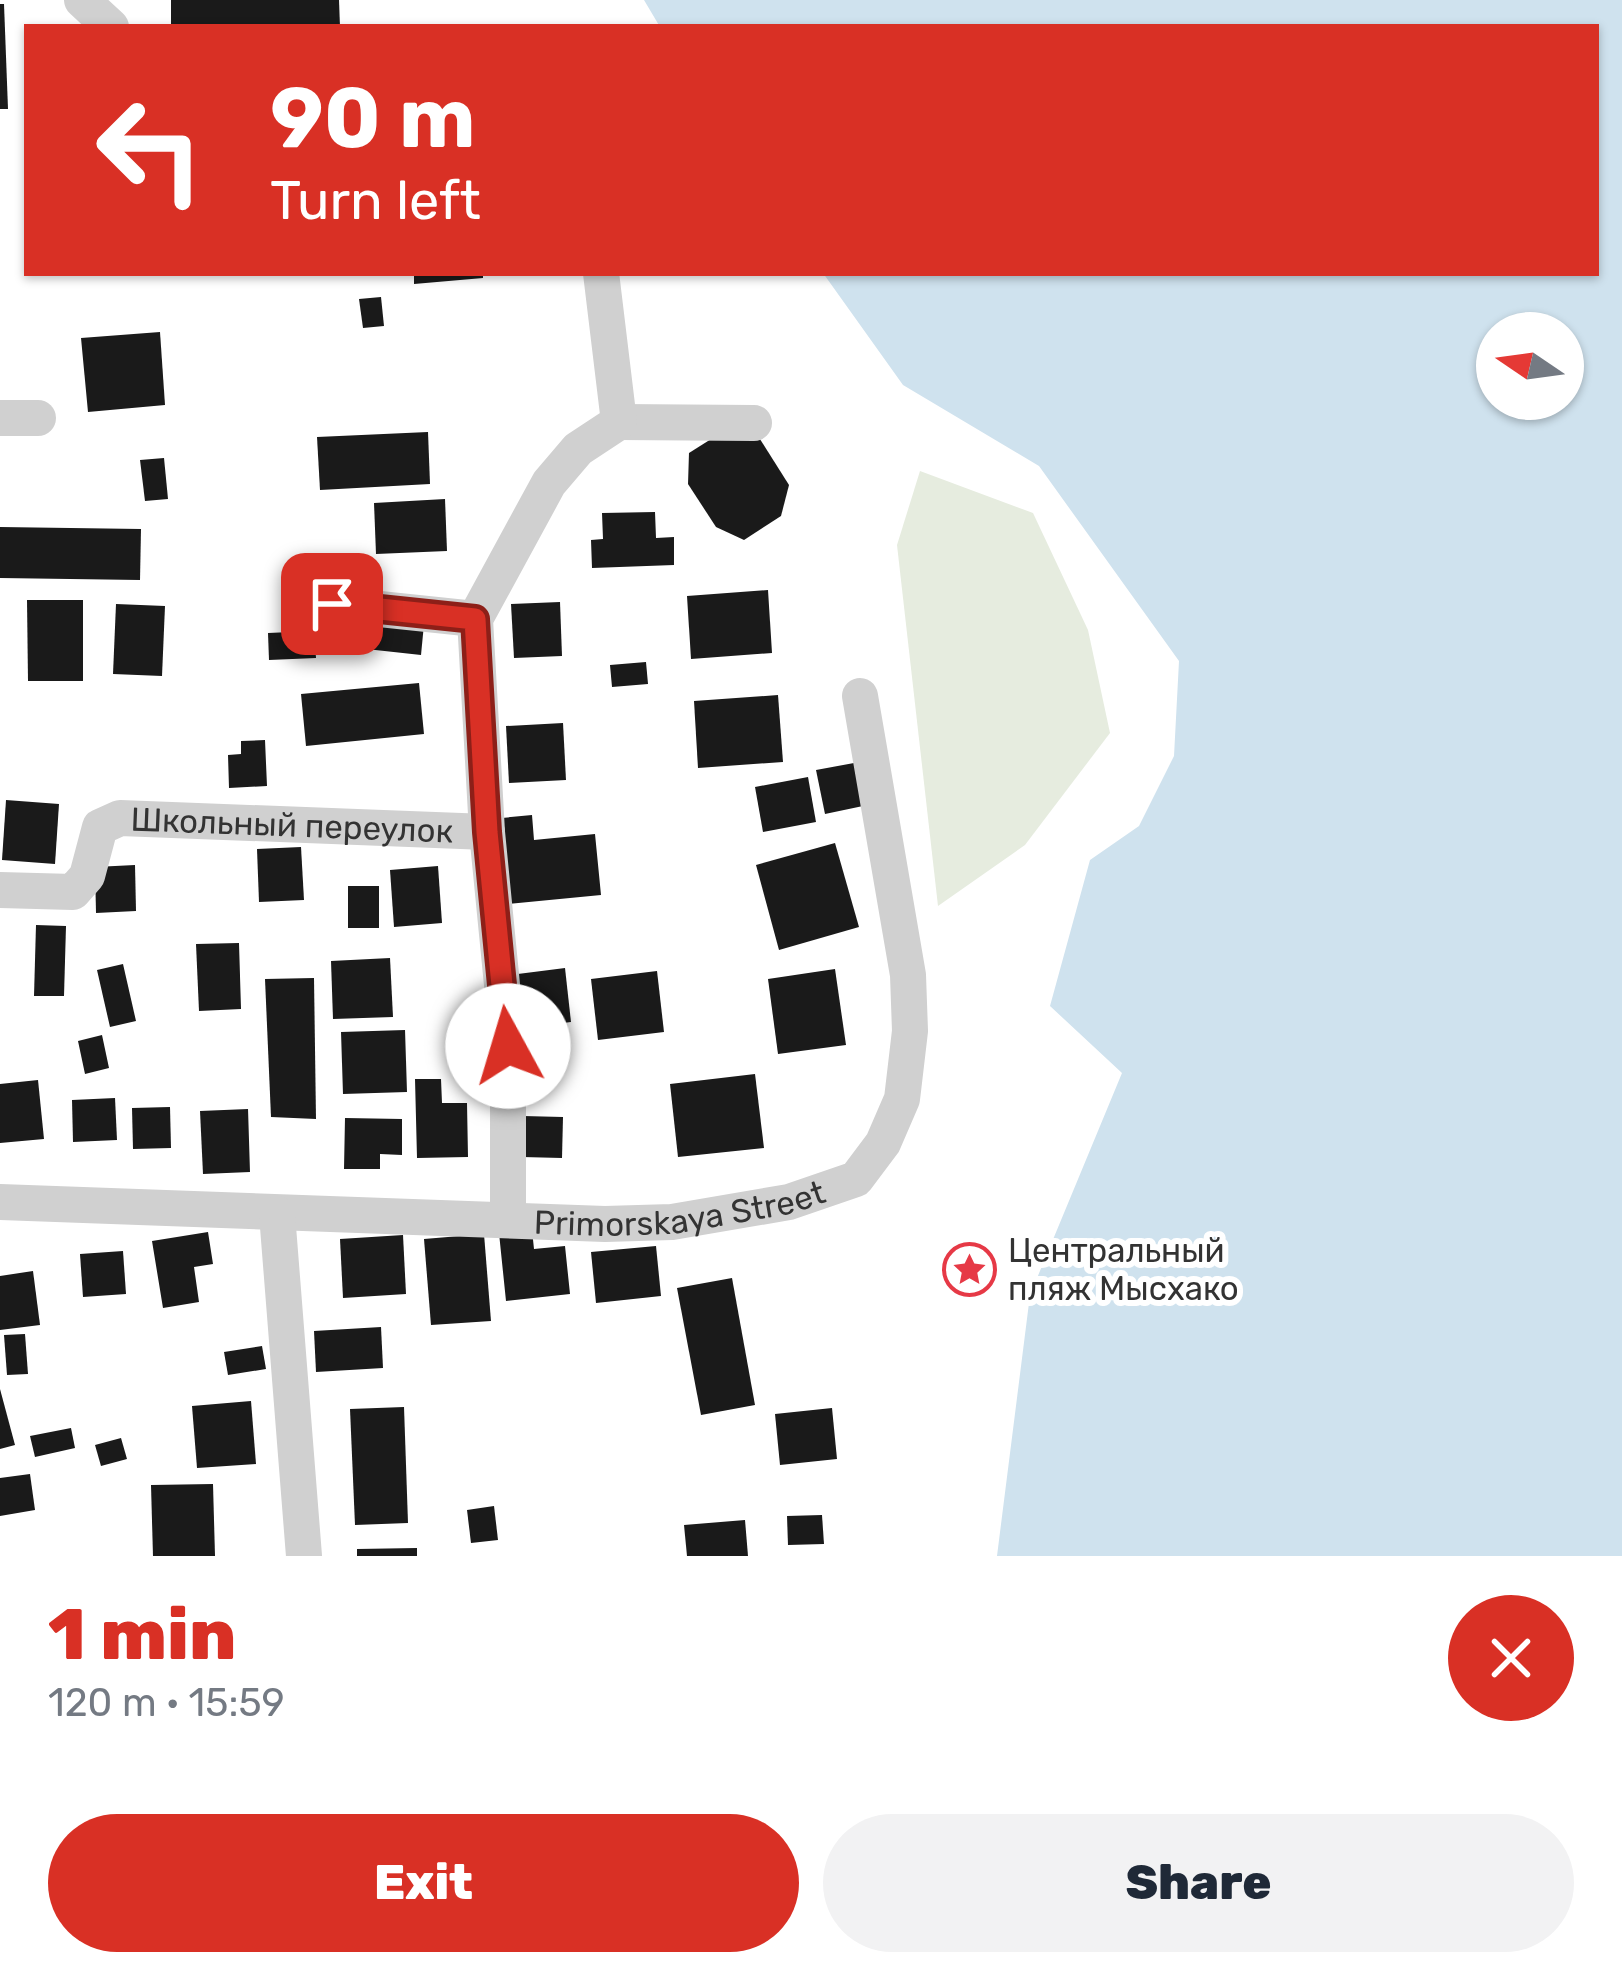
<!DOCTYPE html>
<html lang="en">
<head>
<meta charset="utf-8">
<style>
	:root { --surface:#fff; --page:#f2f2f3; --text:#1f2937; --muted:#747a83; --accent:#d93025 }
	body { margin:0; font-family:Rubik,sans-serif; background:var(--page); color:var(--text); height:100vh; display:flex; flex-direction:column; font-size:45px; white-space:nowrap }
	* { box-sizing:border-box; margin:0 }
	p { font-size:39px; color:var(--muted) }
	.icon { flex:none; width:66px; height:66px; fill:none; stroke:currentColor; stroke-width:2; stroke-linecap:round; stroke-linejoin:round }
	.map { position:relative; height:1556px; overflow:hidden }
	.details { display:flex; flex-direction:column; background:var(--surface); flex:1 }
	.details>* { flex:none }
	.banner { position:absolute; left:24px; top:24px; width:1575px; height:252px; border-radius:0px; box-shadow:0 3px 9px #0004; background:#d93025; color:#fff; overflow:hidden }
	.needle { width:78px; rotate:283deg }
	.controls { position:absolute; left:1476px; top:312px; display:grid; gap:24px }
	.controls a { display:grid; place-items:center; width:108px; height:108px; border-radius:50%; background:var(--surface); box-shadow:0 3px 9px #0004; font-size:60px }
	.pin { position:absolute; display:grid; place-items:center; width:102px; height:102px; color:#fff; margin:-51px; border-radius:24px; box-shadow:0 6px 18px #0006 }
	.me { position:absolute; width:132px; margin:-66px; rotate:354deg; stroke-linejoin:round; filter:drop-shadow(0 0 9px #0008) }
	.turn { display:flex; align-items:center; gap:42px; height:252px; padding:0 48px; font-size:54px }
	.turn .icon { width:156px; height:156px; stroke-width:2.5 }
	.turn b { display:block; font-size:84px; line-height:102px }
	.round { display:grid; place-items:center; flex:none; width:126px; height:126px; border-radius:63px; background:var(--page) }
	.headline { display:flex; align-items:center; justify-content:space-between; height:204px; padding:0 48px }
	h1 { font-size:72px; font-weight:800; line-height:90px; color:var(--accent) }
	.button { display:flex; gap:24px; margin-top:auto; padding:24px 48px }
	.button a { flex:1; height:138px; border-radius:72px; background:var(--accent); color:#fff; font-size:48px; font-weight:800; line-height:138px; text-align:center }
	.button a+a { background:var(--page); color:var(--text) }
	.map>svg:first-child { display:block }
	.green { fill:#e6ecdf }
	.water { fill:#cfe2ee; fill-rule:evenodd }
	.building { fill:#1a1a1a }
	.lines { fill:none; stroke-linecap:round; stroke-linejoin:round }
	.minor { stroke:#d0d0d0; stroke-width:36 }
	.route-casing { stroke:#8d1f18; stroke-width:30 }
	.route { stroke:#d93025; stroke-width:21 }
	.labels { text-anchor:middle; stroke-width:12; stroke-linejoin:round; paint-order:stroke }
	.street-label { font-size:33px; fill:#333; stroke:#fff }
	.poi-label { font-size:33px; fill:#333; stroke:#fff; text-anchor:start }
</style>
</head>
<body>
<div class="map">
<svg width="1622" height="1556" viewBox="0 0 1622 1556">
	<rect width="100%" height="100%" fill="#fff"/>
	<polygon class="green" points="920,471 1033,513 1088,630 1110,733 1025,845 938,906 897,545"/>
	<path class="water" d="M 644,0 L 1622,0 L 1622,1556 L 997,1556 L 1030,1295 L 1122,1073 L 1050,1006 L 1090,860 L 1139,826 L 1174,756 L 1179,661 L 1039,466 L 903,385 L 823,273 L 1596,273 L 1596,27 L 660,27 ZM 1497,333 L 1563,333 L 1563,399 L 1497,399 Z"/>
	<g class="building">
		<polygon points="171,0 339,0 340,27 171,27"/>
		<polygon points="0,4 4,4 8,109 0,109"/>
		<polygon points="414,273 483,273 483,278 414,284"/>
		<polygon points="381,297 384,326 363,328 359,299"/>
		<polygon points="160,332 165,405 88,412 81,338"/>
		<polygon points="727,429 758,436 789,485 781,516 744,540 716,527 688,484 689,453"/>
		<polygon points="428,432 430,484 320,490 317,437"/>
		<polygon points="164,458 168,499 145,501 140,460"/>
		<polygon points="445,499 447,551 376,554 374,503"/>
		<polygon points="655,512 656,538 674,537 674,565 592,568 591,540 603,539 602,513"/>
		<polygon points="0,527 141,529 140,580 0,578"/>
		<polygon points="768,590 772,653 691,659 687,596"/>
		<polygon points="27,600 83,600 83,681 28,681"/>
		<polygon points="560,602 562,656 514,658 511,604"/>
		<polygon points="116,604 165,606 162,676 113,674"/>
		<polygon points="351,617 424,624 421,655 348,647"/>
		<polygon points="314,631 316,658 269,660 268,633"/>
		<polygon points="646,662 648,684 612,687 610,665"/>
		<polygon points="419,683 424,734 306,746 301,694"/>
		<polygon points="778,695 783,762 698,768 694,701"/>
		<polygon points="563,723 566,780 509,783 506,726"/>
		<polygon points="265,740 267,786 229,788 228,755 241,754 241,741"/>
		<polygon points="854,763 863,806 825,814 816,770"/>
		<polygon points="808,777 816,822 763,832 755,787"/>
		<polygon points="6,800 59,804 55,864 2,860"/>
		<polygon points="532,815 534,840 595,834 601,895 499,905 491,819"/>
		<polygon points="835,843 859,927 779,950 756,865"/>
		<polygon points="301,847 304,900 259,902 257,849"/>
		<polygon points="135,865 136,911 96,913 95,867"/>
		<polygon points="438,866 442,923 394,927 390,870"/>
		<rect x="348" y="886" width="31" height="42"/>
		<polygon points="36,925 66,926 64,996 34,996"/>
		<polygon points="239,943 241,1009 199,1011 196,944"/>
		<polygon points="390,958 393,1017 333,1019 331,961"/>
		<polygon points="123,964 136,1021 110,1027 97,970"/>
		<polygon points="565,968 571,1022 516,1029 510,975"/>
		<polygon points="835,969 846,1045 778,1054 768,979"/>
		<polygon points="657,971 664,1032 598,1040 591,979"/>
		<polygon points="314,978 316,1119 271,1117 265,979"/>
		<polygon points="405,1030 407,1092 343,1094 341,1032"/>
		<polygon points="102,1035 109,1068 85,1074 78,1041"/>
		<polygon points="755,1074 764,1148 678,1157 670,1084"/>
		<polygon points="415,1079 441,1079 442,1103 467,1103 468,1157 417,1158"/>
		<polygon points="38,1080 44,1139 0,1143 0,1084"/>
		<polygon points="115,1098 117,1140 73,1142 72,1100"/>
		<polygon points="170,1107 171,1148 133,1149 132,1108"/>
		<polygon points="248,1109 250,1172 203,1174 200,1111"/>
		<polygon points="523,1116 563,1117 562,1158 522,1157"/>
		<polygon points="345,1118 402,1119 402,1155 380,1154 380,1169 344,1169"/>
		<polygon points="532,1230 534,1249 565,1246 570,1294 506,1301 499,1233"/>
		<polygon points="208,1232 213,1264 194,1267 199,1302 163,1308 152,1241"/>
		<polygon points="484,1234 491,1321 431,1325 424,1239"/>
		<polygon points="403,1235 406,1294 343,1298 340,1239"/>
		<polygon points="656,1246 661,1296 596,1303 591,1252"/>
		<polygon points="123,1251 126,1294 83,1297 80,1254"/>
		<polygon points="33,1271 40,1325 0,1330 0,1276"/>
		<polygon points="732,1278 755,1405 701,1415 677,1288"/>
		<polygon points="381,1327 383,1368 316,1372 314,1331"/>
		<polygon points="25,1334 28,1374 7,1375 4,1335"/>
		<polygon points="262,1346 266,1369 228,1375 224,1352"/>
		<polygon points="0,1389 15,1445 0,1449"/>
		<polygon points="251,1401 256,1464 197,1468 192,1406"/>
		<polygon points="404,1407 408,1523 355,1525 350,1409"/>
		<polygon points="832,1408 837,1459 780,1465 775,1414"/>
		<polygon points="71,1428 75,1448 35,1457 30,1436"/>
		<polygon points="121,1438 127,1459 101,1466 95,1445"/>
		<polygon points="30,1474 35,1510 0,1516 0,1478"/>
		<polygon points="213,1484 215,1556 153,1556 151,1485"/>
		<polygon points="494,1506 498,1540 471,1543 467,1510"/>
		<polygon points="822,1515 824,1544 788,1545 787,1516"/>
		<polygon points="745,1520 748,1556 687,1556 684,1525"/>
		<polygon points="417,1548 417,1556 357,1556 357,1549"/>
	</g>
	<g class="lines">
		<g class="minor">
			<polyline points="82,0 111,27"/>
			<polyline points="0,418 38,418"/>
			<polyline points="619,422 754,423"/>
			<polyline points="332,604 475,619"/>
			<path id="s1" d="M 0,890 L 73,892 L 87,876 L 100,827 L 120,818 L 487,832"/>
			<path id="s2" d="M 0,1202 L 605,1224 L 672,1222 L 789,1202 L 856,1179 L 883,1143 L 902,1099 L 910,1031 L 908,975 L 860,696"/>
			<polyline points="277,1214 304,1556"/>
			<polyline points="508,1220 508,1046 487,832 475,619 549,483 578,449 619,422 601,273"/>
		</g>
	</g>
	<g class="lines">
		<defs>
			<polyline id="route" points="332,604 475,619 487,832 508,1046"/>
		</defs>
		<use href="#route" class="route-casing"/>
		<use href="#route" class="route"/>
	</g>
	<defs>
		<symbol id="sight-ring" viewBox="-11 -11 22 22"><circle r="9.5" fill="#fff" stroke="#e63946" stroke-width="1.5"/><path d="M0-6L1.8-2.2L6-1.7L2.9 1.2L3.7 5.4L0 3.3L-3.7 5.4L-2.9 1.2L-6-1.7L-1.8-2.2Z" fill="#e63946"/></symbol>
	</defs>
	<g fill-rule="evenodd">
		<use href="#sight-ring" x="940" y="1240" width="59" height="59"/>
	</g>
	<g class="labels">
		<g class="street-label">
			<text dy="12" stroke="none"><textPath href="#s1" startOffset="339">Школьный переулок</textPath></text>
			<text dy="12" stroke="none"><textPath href="#s2" startOffset="681">Primorskaya Street</textPath></text>
		</g>
		<g class="poi-label">
			<text x="1008" y="1262">Центральный<tspan x="1008" dy="38">пляж Мысхако</tspan></text>
		</g>
	</g>
</svg>
<div class="controls">
<a><svg class="needle" viewBox="-14 -14 28 28"><path d="M0-13l5 13h-10z" fill="#e53935"/><path d="M0 13l5-13h-10z" fill="#747a83"/></svg></a>
</div>
<div class="pin" style="left:332px;top:604px;background:#d93025"><svg class="icon" aria-label="arrive" viewBox="0 0 24 24"><path d="M6 21V4h12l-3 4 3 4H6"/></svg></div>
<svg class="me" style="left:508px;top:1046px" viewBox="-20 -20 40 40"><circle r="19" fill="#fff"/><path d="M0-13L10 11 0 6-10 11z" fill="#d93025"/></svg>
<div class="banner">
<div class="turn"><svg class="icon" aria-label="left" viewBox="0 0 24 24"><path d="M17 20v-9H6M10 6l-5 5 5 5"/></svg><div><b>90 m</b>Turn left</div></div>
</div>
</div>
<section class="details">
<div class="headline"><div><h1>1 min</h1><p>120 m · 15:59</p></div><a class="round" style="background:#d93025;color:#fff"><svg class="icon" aria-label="close" viewBox="0 0 24 24"><path d="M6 6l12 12M18 6L6 18"/></svg></a></div>
<div class="button"><a>Exit</a><a>Share</a></div>
</section>
</body>
</html>
